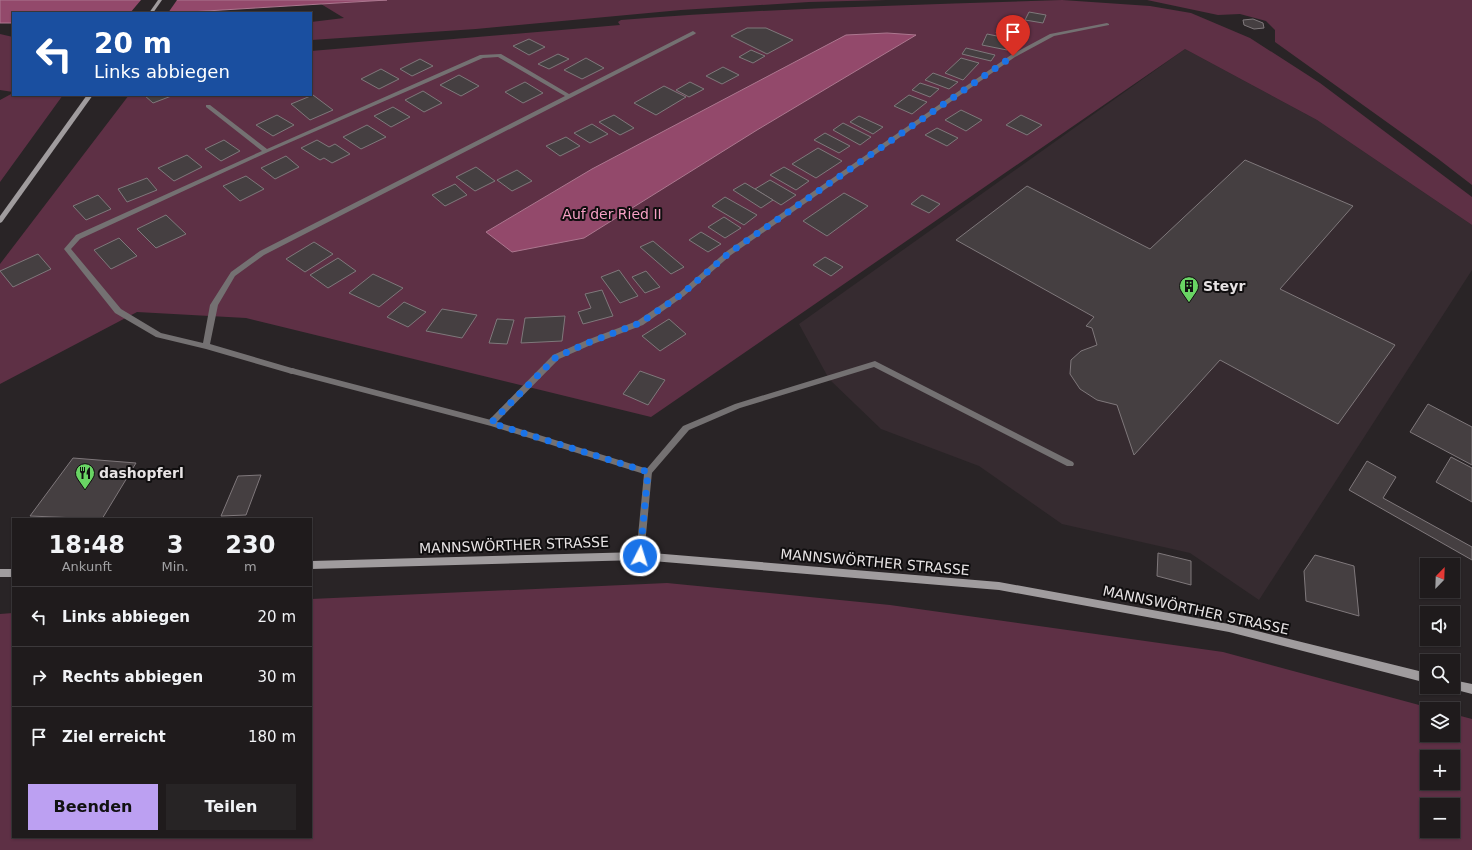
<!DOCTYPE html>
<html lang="de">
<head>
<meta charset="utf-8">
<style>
	:root { --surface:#1f1b1c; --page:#272425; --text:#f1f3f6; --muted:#a1a1a3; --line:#3c393b; --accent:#bca0f2 }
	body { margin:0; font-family:"DejaVu Sans",sans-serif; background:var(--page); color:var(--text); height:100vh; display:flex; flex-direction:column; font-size:15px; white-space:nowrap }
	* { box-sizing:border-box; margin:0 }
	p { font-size:13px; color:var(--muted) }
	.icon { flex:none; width:22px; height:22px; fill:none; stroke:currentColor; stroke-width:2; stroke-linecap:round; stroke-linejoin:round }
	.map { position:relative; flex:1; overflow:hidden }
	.details { position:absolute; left:12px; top:518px; width:300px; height:320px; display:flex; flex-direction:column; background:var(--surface); border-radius:0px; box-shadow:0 1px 3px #0004,0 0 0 1px var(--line) }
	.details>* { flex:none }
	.banner { position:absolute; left:12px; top:12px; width:300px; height:84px; border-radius:0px; box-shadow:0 1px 3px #0004,0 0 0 1px var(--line); background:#1a4fa0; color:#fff; overflow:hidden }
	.needle { width:26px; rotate:23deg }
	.fabs { position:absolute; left:1420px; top:558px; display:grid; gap:8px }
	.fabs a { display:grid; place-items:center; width:40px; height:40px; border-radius:0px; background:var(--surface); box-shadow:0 1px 3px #0004,0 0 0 1px var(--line); font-size:20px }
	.pin { position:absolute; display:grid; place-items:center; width:34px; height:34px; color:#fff; margin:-41px -17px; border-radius:50% 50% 50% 0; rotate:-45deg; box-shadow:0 0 4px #0007 }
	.pin .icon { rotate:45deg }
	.me { position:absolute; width:44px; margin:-22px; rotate:5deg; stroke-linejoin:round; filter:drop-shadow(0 0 3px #0008) }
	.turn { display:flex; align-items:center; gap:14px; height:84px; padding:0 16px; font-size:18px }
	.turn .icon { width:52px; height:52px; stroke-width:2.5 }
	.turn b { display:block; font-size:28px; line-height:34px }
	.eta { display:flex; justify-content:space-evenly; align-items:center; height:68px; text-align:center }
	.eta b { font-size:24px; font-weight:600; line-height:28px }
	.cta { display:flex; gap:8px; margin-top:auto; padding:8px 16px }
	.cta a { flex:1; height:46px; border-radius:0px; background:var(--accent); color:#111; font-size:16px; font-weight:600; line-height:46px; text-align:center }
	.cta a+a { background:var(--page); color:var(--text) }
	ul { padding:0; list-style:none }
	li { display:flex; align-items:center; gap:12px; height:60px; padding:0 16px; border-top:1px solid var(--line) }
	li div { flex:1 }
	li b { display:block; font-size:15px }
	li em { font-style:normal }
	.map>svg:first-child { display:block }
	.built { fill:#362b30 }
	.green { fill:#5e3045; fill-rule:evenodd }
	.water { fill:#93496b; stroke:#ac778f }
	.pier { fill:#292426 }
	.building { fill:#453f41; stroke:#7f787b }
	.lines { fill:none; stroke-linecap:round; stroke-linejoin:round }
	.service { fill:#747172; fill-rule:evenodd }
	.minor { fill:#747172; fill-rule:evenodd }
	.secondary { fill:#a09c9e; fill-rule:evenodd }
	.route { stroke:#1a73e8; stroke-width:7; stroke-dasharray:0 12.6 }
	.labels { text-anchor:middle; stroke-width:4; stroke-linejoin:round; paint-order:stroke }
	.park-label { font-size:14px; fill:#f5a0c4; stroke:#100e0f }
	.poi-label { font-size:14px; font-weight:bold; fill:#e7e3e4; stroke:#100e0f; text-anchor:start }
	.street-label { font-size:14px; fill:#e7e3e4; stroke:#100e0f }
</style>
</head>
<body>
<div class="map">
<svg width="1472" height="850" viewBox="0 0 1472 850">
	<rect width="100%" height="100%" fill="#292426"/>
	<polygon class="built" points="1185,49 1317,120 1472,225 1472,270 1259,600 1190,553 1062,524 979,466 881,429 829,379 799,324"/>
	<g class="green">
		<polygon points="387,0 887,0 809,2 681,10 476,29 311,40 311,22 344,18 321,4"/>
		<path d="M 1062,0 L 1150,6 L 1191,13 L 1250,38 L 1320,83 L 1472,197 L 1472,225 L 1317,120 L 1185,49 L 651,417 L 246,318 L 137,312 L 0,384 L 0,264 L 129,95 L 311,95 L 311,51 L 620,25 L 618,22 L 621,20 C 768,8 915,5 1062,0 Z"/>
		<polygon points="1147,0 1472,0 1472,185 1437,158 1275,42 1275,30 1266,21 1240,14 1218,15"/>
		<polygon points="0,34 13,37 13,92 0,90"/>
		<polygon points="13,93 13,95 63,95 0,182 0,100"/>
		<path d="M 667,583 L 890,605 L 1223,652 L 1434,709 L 1427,709 L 1427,735 L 1453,735 L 1453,714 L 1472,719 L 1472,850 L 0,850 L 0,614 L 13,613 L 13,837 L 311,837 L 311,599 ZM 1427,757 L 1453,757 L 1453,783 L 1427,783 ZM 1427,805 L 1453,805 L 1453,831 L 1427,831 Z"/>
	</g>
	<g class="water">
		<polygon points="0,0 387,0 173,13 13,13 13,23 0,23"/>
		<polygon points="887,33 916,35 757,130 584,238 512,252 486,232 592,169 846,35"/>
	</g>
	<polygon class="pier" points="141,0 177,0 168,13 130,13"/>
	<g class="building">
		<polygon points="1029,12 1046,15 1043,23 1025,20"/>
		<polygon points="1253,19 1263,23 1264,28 1254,29 1244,25 1243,20"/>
		<polygon points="999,26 1020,29 1018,37 996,33"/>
		<polygon points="747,28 766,28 793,40 767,54 731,36"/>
		<polygon points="987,34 1012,39 1007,50 982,45"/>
		<polygon points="529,39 545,47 529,55 513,46"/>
		<polygon points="966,48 995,55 991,61 962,54"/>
		<polygon points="751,50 765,56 753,63 739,57"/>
		<polygon points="558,54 569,59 549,69 538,64"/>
		<polygon points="586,58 604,68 582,79 564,70"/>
		<polygon points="961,58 979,63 963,80 945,73"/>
		<polygon points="420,59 433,66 412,76 400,69"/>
		<polygon points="723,67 739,75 722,84 706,76"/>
		<polygon points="381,69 399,79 379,89 361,79"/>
		<polygon points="933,73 958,82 949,89 925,80"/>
		<polygon points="459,75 479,86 461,96 440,85"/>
		<polygon points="525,82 543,93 523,103 505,92"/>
		<polygon points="690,82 704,89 689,97 676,90"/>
		<polygon points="920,83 939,89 930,97 912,90"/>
		<polygon points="664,86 686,97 656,115 634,103"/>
		<polygon points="423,91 442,103 424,112 405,100"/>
		<polygon points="144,95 174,95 153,103"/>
		<polygon points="313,95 333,110 310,120 291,104"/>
		<polygon points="909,95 927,102 912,114 894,106"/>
		<polygon points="393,107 410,117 391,127 374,116"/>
		<polygon points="961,110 982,120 966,131 945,120"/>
		<polygon points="277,115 294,125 273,136 256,125"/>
		<polygon points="614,115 634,128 620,135 599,122"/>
		<polygon points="1021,115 1042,125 1027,135 1006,125"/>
		<polygon points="859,116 883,127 873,134 850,122"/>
		<polygon points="843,123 871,137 860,145 833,130"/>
		<polygon points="592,124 608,134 590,143 574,133"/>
		<polygon points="367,125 386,137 361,149 343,137"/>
		<polygon points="937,128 958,138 947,146 925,135"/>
		<polygon points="825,133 850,146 839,153 814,140"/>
		<polygon points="566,137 580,146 560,156 546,146"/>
		<polygon points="224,140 240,151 221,161 205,149"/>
		<polygon points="317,140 329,147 335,144 350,154 332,163 324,158 320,160 301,148"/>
		<polygon points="818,148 842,161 816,178 792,164"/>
		<polygon points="187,155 202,167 174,181 158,168"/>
		<polygon points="286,156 299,167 275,179 261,168"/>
		<polygon points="1245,160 1353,206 1280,289 1395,345 1338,424 1220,360 1134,455 1117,405 1097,400 1080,389 1070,374 1071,360 1081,351 1097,345 1092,328 1086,326 1094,317 956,240 1027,186 1150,249"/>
		<polygon points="476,167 495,181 475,191 456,177"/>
		<polygon points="784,167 809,181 796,190 770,175"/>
		<polygon points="517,170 532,181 512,191 497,180"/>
		<polygon points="246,176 264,189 240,201 223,186"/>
		<polygon points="147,178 157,190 127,202 118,189"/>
		<polygon points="770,180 796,195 781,205 755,189"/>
		<polygon points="745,183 755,189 773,200 761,208 733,190"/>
		<polygon points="455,184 467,195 445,206 432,195"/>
		<polygon points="844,193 868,206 827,236 803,221"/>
		<polygon points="98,195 111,209 86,220 73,206"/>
		<polygon points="922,195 940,204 929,213 911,204"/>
		<polygon points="725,197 757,215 744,225 712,206"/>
		<polygon points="166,215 186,234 156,248 137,229"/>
		<polygon points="724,217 741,228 725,238 708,227"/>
		<polygon points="701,232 721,244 708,252 689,240"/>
		<polygon points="119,238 137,256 111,269 94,250"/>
		<polygon points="653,241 684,267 671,274 640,247"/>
		<polygon points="314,242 333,254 305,272 286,259"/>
		<polygon points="38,254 51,269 13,287 0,271"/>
		<polygon points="825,257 843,267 831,276 813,265"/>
		<polygon points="338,258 356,271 328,288 310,275"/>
		<polygon points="619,270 638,296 620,303 601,277"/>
		<polygon points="646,271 660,287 645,293 632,277"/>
		<polygon points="373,274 403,288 379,307 349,293"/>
		<polygon points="602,290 613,316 583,324 578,312 591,308 585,294"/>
		<polygon points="404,302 426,312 408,327 387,317"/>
		<polygon points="442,309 477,315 462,338 426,331"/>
		<polygon points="565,316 562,341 521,343 525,318"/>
		<polygon points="497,319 514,320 507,344 489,343"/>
		<polygon points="669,319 686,334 660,351 642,336"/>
		<polygon points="640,371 665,380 648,405 623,394"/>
		<polygon points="1428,404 1472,427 1472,465 1410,432"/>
		<polygon points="1451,457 1472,468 1472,502 1436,482"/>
		<polygon points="73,458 136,463 102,519 30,516"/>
		<polygon points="1367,461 1396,477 1383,498 1472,547 1472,560 1349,490"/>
		<polygon points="261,475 246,515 221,516 238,476"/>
		<polygon points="1158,553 1191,561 1191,585 1157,576"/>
		<polygon points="1315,555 1354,566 1359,616 1306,601 1304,571"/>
	</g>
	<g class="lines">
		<g class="service">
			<polygon points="1107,23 1109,24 1109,25 1054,36 1015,57 731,255 684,296 643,325 593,344 559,359 494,425 488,425 487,423 488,421 553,355 587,340 637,321 680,292 727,251 1011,55 1050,34"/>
			<path d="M 693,31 L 696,33 L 695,34 L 264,255 L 235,276 L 218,305 L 210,344 L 295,369 L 296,371 L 295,373 L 292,374 L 206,349 L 156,337 L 115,313 L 64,249 L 76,235 L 262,151 L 206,107 L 206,105 L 210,105 L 267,149 L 480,55 L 501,54 L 569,94 ZM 498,57 L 565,96 L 260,251 L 231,272 L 210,305 L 203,343 L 161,333 L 121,309 L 71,249 L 80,239 L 268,152 L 483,58 Z"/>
			<polygon points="875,361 1073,462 1074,464 1073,466 1067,466 874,367 740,408 689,430 651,474 648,475 645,474 644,472 683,426 735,404"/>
		</g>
		<polygon class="minor" points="292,368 491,420 651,470 652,472 644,556 643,559 640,560 637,559 636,556 644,474 491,426 289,373 288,371"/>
		<g class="secondary">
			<polygon points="158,0 162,0 153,13 149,13"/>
			<polygon points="87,95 93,95 2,222 0,223 0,216"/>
			<polygon points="640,552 999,582 1229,624 1427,673 1427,683 1229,632 999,590 640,560 311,569 311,561"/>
			<rect x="0" y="569" width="13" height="8"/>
			<polygon points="1453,680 1472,684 1472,694 1449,688 1449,687 1453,687"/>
		</g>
	</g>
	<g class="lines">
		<polyline class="route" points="640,556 648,472 491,423 556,357 590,342 640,323 682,294 729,253 1013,56"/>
	</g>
	<defs>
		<symbol id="building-pin" viewBox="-11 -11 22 30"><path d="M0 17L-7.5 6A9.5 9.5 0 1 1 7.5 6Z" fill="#69d464" stroke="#100e0f"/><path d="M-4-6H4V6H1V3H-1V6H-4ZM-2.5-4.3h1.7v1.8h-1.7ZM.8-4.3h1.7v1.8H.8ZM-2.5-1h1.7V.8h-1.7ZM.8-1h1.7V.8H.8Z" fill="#111"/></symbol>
		<symbol id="restaurant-pin" viewBox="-11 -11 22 30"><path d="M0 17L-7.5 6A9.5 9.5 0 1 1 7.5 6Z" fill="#69d464" stroke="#100e0f"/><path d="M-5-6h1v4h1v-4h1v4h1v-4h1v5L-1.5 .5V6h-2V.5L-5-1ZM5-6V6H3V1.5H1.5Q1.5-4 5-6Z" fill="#111"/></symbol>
	</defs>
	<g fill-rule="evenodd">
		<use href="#building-pin" x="1178" y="275" width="22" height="30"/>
		<use href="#restaurant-pin" x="74" y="462" width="22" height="30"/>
	</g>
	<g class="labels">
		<g class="park-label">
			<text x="612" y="219">Auf der Ried II</text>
		</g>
		<g class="poi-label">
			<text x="1203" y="291">Steyr</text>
			<text x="99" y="478">dashopferl</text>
		</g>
		<g class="street-label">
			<text transform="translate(514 545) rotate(-2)" y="5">MANNSWÖRTHER STRASSE</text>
			<text transform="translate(875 562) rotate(5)" y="5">MANNSWÖRTHER STRASSE</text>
			<text transform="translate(1196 610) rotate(12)" y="5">MANNSWÖRTHER STRASSE</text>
		</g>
	</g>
</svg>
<div class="fabs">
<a><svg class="needle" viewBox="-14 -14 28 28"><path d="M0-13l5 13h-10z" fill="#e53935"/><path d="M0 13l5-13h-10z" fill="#a1a1a3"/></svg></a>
<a><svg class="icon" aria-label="sound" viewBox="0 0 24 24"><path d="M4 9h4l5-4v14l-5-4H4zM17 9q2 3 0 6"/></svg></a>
<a><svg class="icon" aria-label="search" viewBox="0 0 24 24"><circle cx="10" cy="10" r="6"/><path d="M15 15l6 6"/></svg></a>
<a><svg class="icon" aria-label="layers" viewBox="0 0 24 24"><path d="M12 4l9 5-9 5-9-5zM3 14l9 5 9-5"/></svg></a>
<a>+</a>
<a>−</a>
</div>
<div class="pin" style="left:1013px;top:56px;background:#d93025"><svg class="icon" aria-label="arrive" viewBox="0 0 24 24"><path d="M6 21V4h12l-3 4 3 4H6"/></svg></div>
<svg class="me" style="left:640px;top:556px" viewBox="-20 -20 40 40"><circle r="17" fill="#1a73e8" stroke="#fff" stroke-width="3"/><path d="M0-11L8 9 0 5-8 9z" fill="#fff"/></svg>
<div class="banner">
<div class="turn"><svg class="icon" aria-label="left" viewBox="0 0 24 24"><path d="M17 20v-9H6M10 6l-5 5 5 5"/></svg><div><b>20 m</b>Links abbiegen</div></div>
</div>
<section class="details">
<div class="eta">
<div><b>18:48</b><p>Ankunft</p></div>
<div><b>3</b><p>Min.</p></div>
<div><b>230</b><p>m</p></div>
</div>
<ul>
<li><svg class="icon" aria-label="left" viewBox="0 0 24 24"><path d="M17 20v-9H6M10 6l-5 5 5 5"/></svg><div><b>Links abbiegen</b></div><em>20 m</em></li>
<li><svg class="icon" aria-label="right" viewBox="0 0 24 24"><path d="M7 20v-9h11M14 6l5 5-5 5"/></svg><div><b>Rechts abbiegen</b></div><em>30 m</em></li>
<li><svg class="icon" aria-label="arrive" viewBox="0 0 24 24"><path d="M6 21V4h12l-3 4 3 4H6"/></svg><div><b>Ziel erreicht</b></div><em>180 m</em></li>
</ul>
<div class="cta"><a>Beenden</a><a>Teilen</a></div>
</section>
</div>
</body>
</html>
